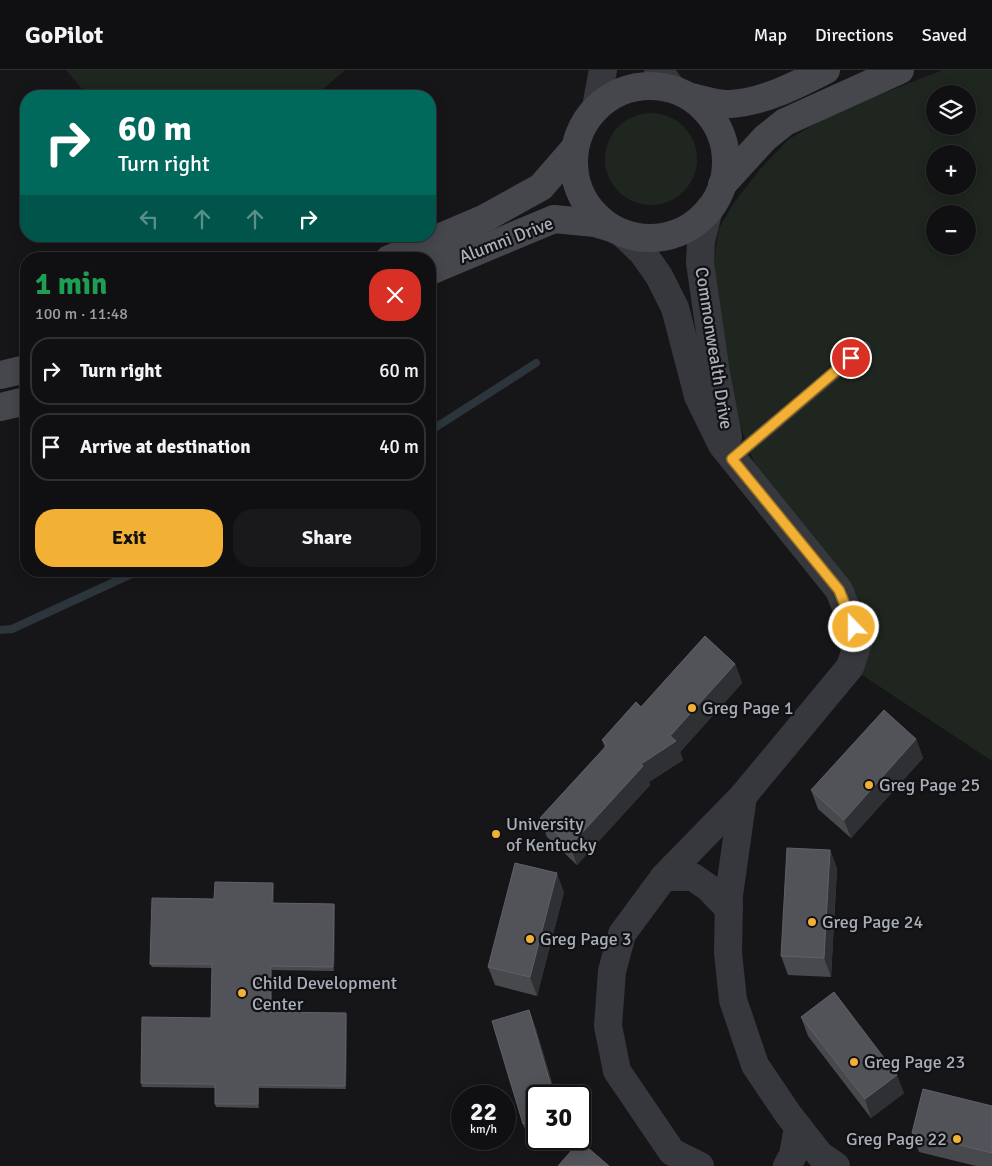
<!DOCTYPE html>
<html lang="en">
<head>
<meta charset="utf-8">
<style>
	:root { --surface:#101012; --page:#19191b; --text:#f1f3f6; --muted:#9c9d9f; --line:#303032; --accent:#f2b134 }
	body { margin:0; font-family:Signika,sans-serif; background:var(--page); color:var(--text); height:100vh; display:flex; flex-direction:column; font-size:19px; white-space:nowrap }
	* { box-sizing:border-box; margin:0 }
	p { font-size:16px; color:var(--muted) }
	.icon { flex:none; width:28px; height:28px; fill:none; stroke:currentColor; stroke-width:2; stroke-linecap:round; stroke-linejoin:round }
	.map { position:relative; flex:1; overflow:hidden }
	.drawer { position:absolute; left:20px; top:182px; width:416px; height:325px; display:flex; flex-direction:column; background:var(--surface); border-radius:20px; box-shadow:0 2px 12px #0003,0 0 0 1px var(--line) }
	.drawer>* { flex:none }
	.guide { position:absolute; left:20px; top:20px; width:416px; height:152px; border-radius:20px; box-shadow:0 2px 12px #0003,0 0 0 1px var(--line); background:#00695c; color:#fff; overflow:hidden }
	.buttons { position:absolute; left:926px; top:15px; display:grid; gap:10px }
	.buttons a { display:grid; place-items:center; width:50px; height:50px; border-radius:50%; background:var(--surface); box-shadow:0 2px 12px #0003,0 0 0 1px var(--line); font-size:25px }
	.speed { position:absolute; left:451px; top:1015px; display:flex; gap:10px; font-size:25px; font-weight:700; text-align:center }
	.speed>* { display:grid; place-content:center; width:65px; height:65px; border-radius:50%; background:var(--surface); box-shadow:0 2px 12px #0003,0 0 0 1px var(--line); line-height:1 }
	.speed small { font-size:12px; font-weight:400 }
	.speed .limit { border:2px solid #111; border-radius:8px; background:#fff; color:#111 }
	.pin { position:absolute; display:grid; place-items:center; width:42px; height:42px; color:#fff; margin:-21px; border:2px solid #fff; border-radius:50%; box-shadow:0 1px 5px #0007 }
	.me { position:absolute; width:55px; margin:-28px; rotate:338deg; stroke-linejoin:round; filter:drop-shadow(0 0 4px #0008) }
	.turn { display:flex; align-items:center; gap:18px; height:105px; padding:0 15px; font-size:22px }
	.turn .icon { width:65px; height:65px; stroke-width:2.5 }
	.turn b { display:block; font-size:35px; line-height:42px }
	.lanes { display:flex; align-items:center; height:48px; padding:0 15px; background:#0003; justify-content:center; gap:25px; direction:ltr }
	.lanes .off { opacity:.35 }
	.round { display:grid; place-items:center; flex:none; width:52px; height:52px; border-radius:20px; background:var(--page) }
	.summary { display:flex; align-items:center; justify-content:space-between; height:85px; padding:0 15px }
	h1 { font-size:30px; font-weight:800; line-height:38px; color:#1e9e55 }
	.action { display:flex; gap:10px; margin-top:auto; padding:10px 15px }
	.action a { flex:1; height:58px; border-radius:20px; background:var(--accent); color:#111; font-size:20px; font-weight:800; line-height:58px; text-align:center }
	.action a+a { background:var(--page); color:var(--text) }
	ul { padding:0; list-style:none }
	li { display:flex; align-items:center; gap:15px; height:68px; margin:0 10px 8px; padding:0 5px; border:2px solid var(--line); border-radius:20px }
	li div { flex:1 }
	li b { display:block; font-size:19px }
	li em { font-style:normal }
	header { display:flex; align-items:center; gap:30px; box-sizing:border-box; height:70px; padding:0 25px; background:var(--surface); border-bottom:1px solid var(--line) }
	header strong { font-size:24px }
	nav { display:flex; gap:28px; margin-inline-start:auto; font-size:18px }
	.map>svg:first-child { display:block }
	.green { fill:#1e261f; fill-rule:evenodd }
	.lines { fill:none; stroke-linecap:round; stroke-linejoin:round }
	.stream { stroke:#2c353c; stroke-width:8 }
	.service { stroke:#37383d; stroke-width:14 }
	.minor { stroke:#37383d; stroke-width:28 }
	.secondary { stroke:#45474d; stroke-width:28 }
	.wall { fill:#47494d }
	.shaded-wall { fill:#2f3033 }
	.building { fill:#525359; stroke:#5f6168 }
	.route-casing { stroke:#9d7322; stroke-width:12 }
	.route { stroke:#f2b134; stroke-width:9 }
	.poi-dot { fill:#f2b134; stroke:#111113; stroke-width:2 }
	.labels { text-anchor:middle; stroke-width:4.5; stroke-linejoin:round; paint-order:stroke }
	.street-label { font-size:18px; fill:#a8adb8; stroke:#111113 }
	.poi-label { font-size:18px; fill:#a8adb8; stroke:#111113; text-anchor:start }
</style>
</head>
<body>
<header>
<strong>GoPilot</strong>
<nav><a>Map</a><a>Directions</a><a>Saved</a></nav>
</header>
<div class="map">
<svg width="992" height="1096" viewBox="0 0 992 1096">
	<rect width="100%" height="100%" fill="#161618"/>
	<g class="green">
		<polygon points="66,0 345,0 315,26 88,26"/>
		<path d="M 943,0 L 992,0 L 992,691 L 859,603 C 867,569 872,557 855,524 L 757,400 L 733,338 L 713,196 L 719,158 L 733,134 L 760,99 L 789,69 L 839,40 ZM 935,24 L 968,24 L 968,56 L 935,56 ZM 935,84 L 968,84 L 968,116 L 935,116 ZM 935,144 L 968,144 L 968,176 L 935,176 Z"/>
		<circle cx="651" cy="89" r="46"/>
	</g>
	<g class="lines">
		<g class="stream">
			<polyline points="430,361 536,293"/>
			<polyline points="0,560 12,559 138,501"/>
		</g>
		<polyline class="service" points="732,389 864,278"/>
		<g class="minor">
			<polyline points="658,0 672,18"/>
			<polyline points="596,37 603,0"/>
			<polyline points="709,139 701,171 700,193 716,303 728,367"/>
			<polyline points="622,163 642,182 659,206 675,238 698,326 722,375 839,520 859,570 850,597 743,726 664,807 622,864 612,901 608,956 617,1001 672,1082 700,1096"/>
			<polyline points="743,726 729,825 728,883 733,930 755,995 788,1044 820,1085 836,1096"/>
			<polyline points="664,807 693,807 709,818 729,839"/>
			<polyline points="787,1096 793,1085 798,1057"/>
		</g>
		<g class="secondary">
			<circle cx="650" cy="92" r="76"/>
			<path d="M 691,27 C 704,30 718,35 730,34 C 764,32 796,15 826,0"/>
			<polyline points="722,115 765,68 785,52 900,0"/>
			<polyline points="389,189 485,148 541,117 574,79"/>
			<polyline points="430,201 554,149 595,153 612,158"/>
			<polyline points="0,305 26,299"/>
			<polyline points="0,337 26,331"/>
		</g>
	</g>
	<g class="wall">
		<polygon points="735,594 742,613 680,682 683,690 649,712 650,715 577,795 547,767 540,748 605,678 602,670 641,637"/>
		<polygon points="916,669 923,688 851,768 818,739 811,720"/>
		<polygon points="830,780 837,799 831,907 788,905 781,886"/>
		<polygon points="274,816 274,833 334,834 335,837 334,901 272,900 272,942 347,946 346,1019 259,1018 259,1038 216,1037 215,1034 215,1018 142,1017 141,1013 211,948 212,898 152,897 150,894"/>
		<polygon points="564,822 537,926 495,915 488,897"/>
		<polygon points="529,940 536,959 556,1026 538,1026 538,1069 545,1069 530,1073 523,1054"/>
		<polygon points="801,947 904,1023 871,1048 808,966"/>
		<polygon points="992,1036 992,1096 976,1096 919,1082 912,1063"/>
	</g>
	<g class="shaded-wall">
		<polygon points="735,594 742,613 680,682 683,690 649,712 650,715 577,795 570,776 641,694 670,666"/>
		<polygon points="916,669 923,688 851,768 844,750"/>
		<polygon points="830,780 837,799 831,907 824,888"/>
		<polygon points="557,803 564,822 537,926 530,907"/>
		<polygon points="273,813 274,816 274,837 272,833"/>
		<polygon points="334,834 335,837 334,901 333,897"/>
		<polygon points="271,896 272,900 271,945 270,942"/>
		<polygon points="529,940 536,959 556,1026 554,1026"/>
		<polygon points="346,943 347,946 346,1019 345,1016"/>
		<polygon points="897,1005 904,1023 871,1048 865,1029"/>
		<polygon points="258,1015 259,1018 259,1038 258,1034"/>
	</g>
	<g class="building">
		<polygon points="705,566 735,594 670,666 676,671 641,694 643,696 570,776 540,748 607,675 602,670 636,632 641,637"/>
		<polygon points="884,640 916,669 844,750 811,720"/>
		<polygon points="787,778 830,780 824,888 781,886"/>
		<polygon points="515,793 557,803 530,907 488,897"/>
		<polygon points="215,812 273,813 272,833 334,834 333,897 271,896 270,942 346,943 345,1016 258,1015 258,1034 215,1034 215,1014 141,1013 142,947 211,948 212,894 150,894 152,828 214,829"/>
		<polygon points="834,922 897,1005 865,1029 801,947"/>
		<polygon points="529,940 554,1026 538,1026 538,1050 523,1054 492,951"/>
		<polygon points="923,1019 992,1036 992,1083 912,1063"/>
		<polygon points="580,1071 609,1096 558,1096"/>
	</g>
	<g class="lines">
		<defs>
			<polyline id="route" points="851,288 732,389 839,520 854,557"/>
		</defs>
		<use href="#route" class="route-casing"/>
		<use href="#route" class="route"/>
	</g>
	<g class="poi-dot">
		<circle cx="692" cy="638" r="5"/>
		<circle cx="869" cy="715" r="5"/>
		<circle cx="496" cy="764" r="5"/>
		<circle cx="812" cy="852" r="5"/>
		<circle cx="530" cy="869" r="5"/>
		<circle cx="242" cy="923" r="5"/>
		<circle cx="854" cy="992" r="5"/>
		<circle cx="957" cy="1069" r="5"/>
	</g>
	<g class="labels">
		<g class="street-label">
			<text transform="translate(506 170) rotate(-21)" y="6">Alumni Drive</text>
			<text transform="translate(714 278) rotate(81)" y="6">Commonwealth Drive</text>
		</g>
		<g class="poi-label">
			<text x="702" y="644">Greg Page 1</text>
			<text x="879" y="721">Greg Page 25</text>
			<text x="506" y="760">University<tspan x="506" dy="21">of Kentucky</tspan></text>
			<text x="822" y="858">Greg Page 24</text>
			<text x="540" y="875">Greg Page 3</text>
			<text x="252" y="919">Child Development<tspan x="252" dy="21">Center</tspan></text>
			<text x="864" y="998">Greg Page 23</text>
			<text x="947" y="1075" text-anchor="end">Greg Page 22</text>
		</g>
	</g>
</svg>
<div class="buttons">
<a><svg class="icon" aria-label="layers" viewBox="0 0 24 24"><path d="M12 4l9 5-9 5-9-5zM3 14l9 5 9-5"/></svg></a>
<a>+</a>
<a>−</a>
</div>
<div class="speed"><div>22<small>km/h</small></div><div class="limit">30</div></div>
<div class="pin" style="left:851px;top:288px;background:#d93025"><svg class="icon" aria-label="arrive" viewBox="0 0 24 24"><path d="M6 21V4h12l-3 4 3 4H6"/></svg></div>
<svg class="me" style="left:854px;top:557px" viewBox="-20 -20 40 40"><circle r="17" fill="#f2b134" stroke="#fff" stroke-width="3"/><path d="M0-11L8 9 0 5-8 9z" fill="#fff"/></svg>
<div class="guide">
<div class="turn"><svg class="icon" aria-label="right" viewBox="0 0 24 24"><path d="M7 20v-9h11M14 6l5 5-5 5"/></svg><div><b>60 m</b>Turn right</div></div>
<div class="lanes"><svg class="icon off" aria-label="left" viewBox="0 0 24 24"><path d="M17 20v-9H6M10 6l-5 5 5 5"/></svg><svg class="icon off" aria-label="ahead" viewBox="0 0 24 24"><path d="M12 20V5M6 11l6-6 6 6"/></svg><svg class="icon off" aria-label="ahead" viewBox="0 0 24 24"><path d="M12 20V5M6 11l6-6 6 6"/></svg><svg class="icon" aria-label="right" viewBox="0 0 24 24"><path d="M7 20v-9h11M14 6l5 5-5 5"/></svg></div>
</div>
<section class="drawer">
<div class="summary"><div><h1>1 min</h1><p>100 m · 11:48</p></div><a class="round" style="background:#d93025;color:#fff"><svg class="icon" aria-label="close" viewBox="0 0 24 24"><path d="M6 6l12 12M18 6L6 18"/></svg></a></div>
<ul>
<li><svg class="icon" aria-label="right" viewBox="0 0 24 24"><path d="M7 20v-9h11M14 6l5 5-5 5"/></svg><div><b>Turn right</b></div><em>60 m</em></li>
<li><svg class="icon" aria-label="arrive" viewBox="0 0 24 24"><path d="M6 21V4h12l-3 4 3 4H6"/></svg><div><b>Arrive at destination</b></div><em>40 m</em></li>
</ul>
<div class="action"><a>Exit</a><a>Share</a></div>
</section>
</div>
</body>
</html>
